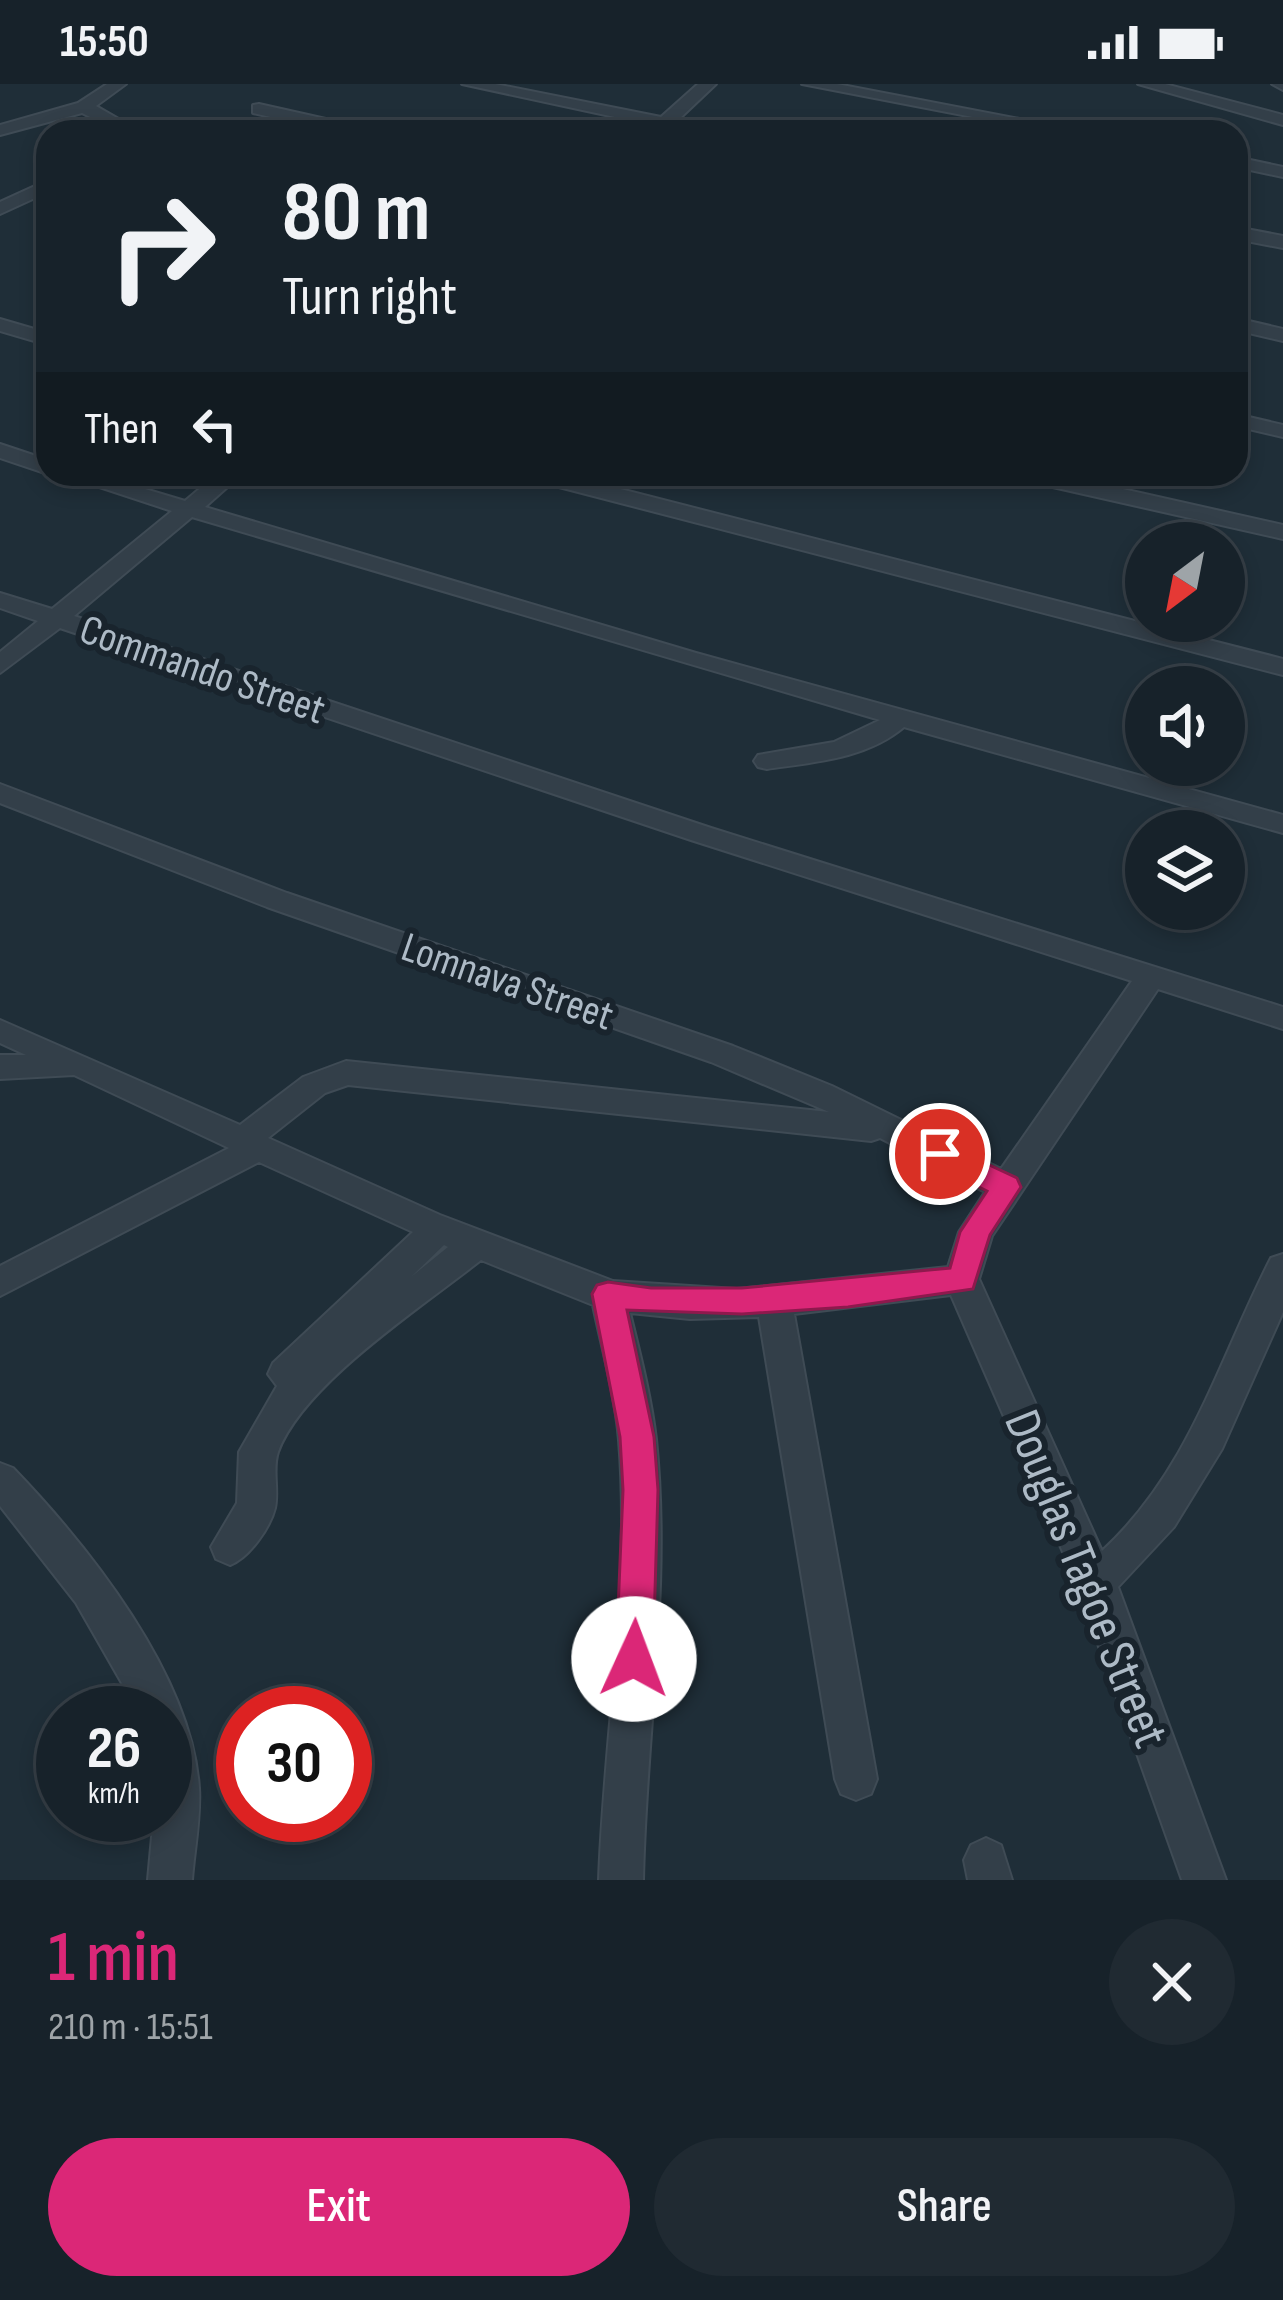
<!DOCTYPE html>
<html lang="en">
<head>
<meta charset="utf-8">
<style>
	:root { --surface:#17222a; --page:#202a32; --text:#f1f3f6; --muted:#9ea4a8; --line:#363f47; --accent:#db2777 }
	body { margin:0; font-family:"Sofia Sans Condensed",sans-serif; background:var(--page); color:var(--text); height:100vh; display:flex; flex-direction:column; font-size:45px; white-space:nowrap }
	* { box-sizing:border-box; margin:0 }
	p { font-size:39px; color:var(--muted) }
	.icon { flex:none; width:66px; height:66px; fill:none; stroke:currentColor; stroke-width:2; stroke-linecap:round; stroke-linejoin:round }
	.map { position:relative; height:1796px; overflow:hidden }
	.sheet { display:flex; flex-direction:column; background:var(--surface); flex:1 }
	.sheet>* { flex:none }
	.banner { position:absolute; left:36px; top:36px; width:1212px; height:366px; border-radius:36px; box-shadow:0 6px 18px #0003,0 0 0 3px var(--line); background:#17222a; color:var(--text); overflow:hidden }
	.needle { width:78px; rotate:212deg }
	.buttons { position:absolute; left:1125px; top:438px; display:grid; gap:24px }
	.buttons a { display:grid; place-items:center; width:120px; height:120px; border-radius:50%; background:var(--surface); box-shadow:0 6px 18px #0003,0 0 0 3px var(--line); font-size:60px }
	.speed { position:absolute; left:36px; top:1602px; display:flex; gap:24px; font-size:60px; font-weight:700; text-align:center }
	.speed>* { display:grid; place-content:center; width:156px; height:156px; border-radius:50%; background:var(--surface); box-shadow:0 6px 18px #0003,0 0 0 3px var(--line); line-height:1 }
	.speed small { font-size:30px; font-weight:400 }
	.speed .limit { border:18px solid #d22; background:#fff; color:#111 }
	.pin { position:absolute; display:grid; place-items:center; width:102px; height:102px; color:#fff; margin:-51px; border:6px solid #fff; border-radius:50%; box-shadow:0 3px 12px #0007 }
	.me { position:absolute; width:132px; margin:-66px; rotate:2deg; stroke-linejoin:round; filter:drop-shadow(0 0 9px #0008) }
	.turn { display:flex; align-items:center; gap:42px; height:252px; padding:0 48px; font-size:54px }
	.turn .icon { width:156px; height:156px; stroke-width:2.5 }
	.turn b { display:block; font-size:84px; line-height:102px }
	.then { display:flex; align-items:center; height:114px; padding:0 48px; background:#0003; gap:24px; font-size:45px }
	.round { display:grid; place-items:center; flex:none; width:126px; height:126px; border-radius:63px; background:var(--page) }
	.head { display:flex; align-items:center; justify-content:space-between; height:204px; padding:0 48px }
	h1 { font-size:72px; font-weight:600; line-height:90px; color:var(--accent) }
	.primary-button { display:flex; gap:24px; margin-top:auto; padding:24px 48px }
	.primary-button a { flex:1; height:138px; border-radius:72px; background:var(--accent); color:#fff; font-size:48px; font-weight:600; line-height:138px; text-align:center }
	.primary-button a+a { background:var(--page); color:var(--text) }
	.status { display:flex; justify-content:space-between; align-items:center; height:84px; padding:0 60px; background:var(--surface); direction:ltr }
	.status svg { height:33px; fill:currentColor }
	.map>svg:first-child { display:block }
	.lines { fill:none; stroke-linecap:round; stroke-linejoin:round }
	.minor-casing { stroke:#3f4b55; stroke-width:4 }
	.minor { fill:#333f49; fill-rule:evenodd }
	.route { fill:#db2777; stroke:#8e194d; stroke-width:3 }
	.labels { text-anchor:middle; stroke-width:12; stroke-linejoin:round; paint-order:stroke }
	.street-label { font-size:42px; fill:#adbac6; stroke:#19242d }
	.near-street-label { font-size:51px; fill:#adbac6; stroke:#19242d }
</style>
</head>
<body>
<div class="status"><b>15:50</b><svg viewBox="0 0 49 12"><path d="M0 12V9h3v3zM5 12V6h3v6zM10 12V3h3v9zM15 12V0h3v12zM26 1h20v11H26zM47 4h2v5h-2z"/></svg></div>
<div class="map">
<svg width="1283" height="1796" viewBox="0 0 1283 1796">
	<rect width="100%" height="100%" fill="#1f2e38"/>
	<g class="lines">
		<defs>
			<g id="minor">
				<polygon points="107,0 126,0 96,22 141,48 120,48 82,29 0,51 0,41 78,19"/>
				<polygon points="462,0 495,0 661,33 698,0 716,0 678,36 722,48 668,44 646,48 652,41"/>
				<polygon points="802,0 837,0 1087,48 1051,48"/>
				<polygon points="1138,0 1165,0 1283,31 1283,41"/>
				<polygon points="1272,0 1283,0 1283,6"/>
				<polygon points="259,20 366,44 368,48 338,48 253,29 253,21"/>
				<polygon points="1236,73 1283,83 1283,93 1236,83"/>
				<polygon points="48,96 48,108 0,130 0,118"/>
				<polygon points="1236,143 1283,152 1283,164 1236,155"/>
				<polygon points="1236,234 1283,245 1283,257 1236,246"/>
				<polygon points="0,235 48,249 48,261 0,247"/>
				<polygon points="1236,330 1283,341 1283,353 1236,342"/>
				<polygon points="0,360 48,376 48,390 0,374"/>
				<path d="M 60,390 L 95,390 L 185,417 L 217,390 L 242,390 L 205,423 L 696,569 L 1283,731 L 1283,749 L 904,643 C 866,675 814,678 767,685 L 758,683 L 754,677 L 758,671 L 834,658 L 880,636 L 192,433 L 74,532 L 711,744 L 1283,923 L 1283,945 L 1158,905 L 992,1152 L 979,1195 L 1102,1467 C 1190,1386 1218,1277 1271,1174 L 1283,1170 L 1283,1228 L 1222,1365 L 1174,1443 L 1118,1503 L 1226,1796 L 1182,1796 L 1076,1498 L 951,1211 L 794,1230 L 877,1695 L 871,1710 L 856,1716 L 841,1710 L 835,1695 L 759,1233 L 690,1235 L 630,1229 C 640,1270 651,1312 656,1355 C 671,1502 646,1649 643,1796 L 599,1796 C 604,1650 631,1503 619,1356 C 615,1310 602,1265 593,1221 L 481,1176 C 423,1222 303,1300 278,1368 C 272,1385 279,1406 275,1424 C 270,1444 249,1474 230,1481 L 216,1475 L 211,1463 L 237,1419 L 239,1368 L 277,1302 L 268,1290 L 273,1279 L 413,1148 L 259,1078 L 0,1212 L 0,1182 L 229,1064 L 74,991 L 0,995 L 0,971 L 26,971 L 0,959 L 0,936 L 240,1041 L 303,993 L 346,977 L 829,1028 L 711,978 L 267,823 L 0,719 L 0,700 L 287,809 L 733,962 L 832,1002 L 1001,1085 L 1132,897 L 691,756 L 60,544 L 0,589 L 0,568 L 38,537 L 0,524 L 0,509 L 52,525 L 172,427 ZM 348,1001 L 871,1057 L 880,1054 L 985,1108 L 959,1148 L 948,1183 L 737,1205 L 613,1197 L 440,1131 L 268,1054 L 325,1009 ZM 444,1161 L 448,1163 L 411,1193 Z"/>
				<polygon points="525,390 562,390 1283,575 1283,591 528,395"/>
				<polygon points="1015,390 1056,390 1283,441 1283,455 1026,397"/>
				<path d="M 0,1379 L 13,1384 C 89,1463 192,1592 199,1704 C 201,1734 194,1767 192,1796 L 148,1796 L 154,1731 L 165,1731 L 165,1629 L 139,1629 L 76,1519 L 0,1422 Z"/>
				<polygon points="986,1754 1001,1761 1012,1796 968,1796 964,1776 971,1761"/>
			</g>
		</defs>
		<use href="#minor" class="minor-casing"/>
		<use href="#minor" class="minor"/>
	</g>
	<polygon class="route" points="940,1058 1017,1094 1021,1103 990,1151 973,1205 848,1223 742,1230 627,1226 654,1353 658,1406 653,1575 648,1587 634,1593 621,1587 616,1575 623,1406 620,1353 592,1210 597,1201 608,1198 651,1204 742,1204 950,1184 960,1148 987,1107 929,1078 925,1070 929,1061"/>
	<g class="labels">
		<g class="street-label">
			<text transform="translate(203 584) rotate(19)" y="15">Commando Street</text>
			<text transform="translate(508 896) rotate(19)" y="15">Lomnava Street</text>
		</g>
		<g class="near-street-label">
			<text transform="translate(1088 1494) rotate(68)" y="18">Douglas Tagoe Street</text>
		</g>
	</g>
</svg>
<div class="buttons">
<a><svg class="needle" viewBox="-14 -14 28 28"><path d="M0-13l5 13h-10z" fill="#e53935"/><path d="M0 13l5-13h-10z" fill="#9ea4a8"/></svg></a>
<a><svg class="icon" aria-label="sound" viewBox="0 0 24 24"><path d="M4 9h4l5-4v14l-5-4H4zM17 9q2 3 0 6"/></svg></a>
<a><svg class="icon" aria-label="layers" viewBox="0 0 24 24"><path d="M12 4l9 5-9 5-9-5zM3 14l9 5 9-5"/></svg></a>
</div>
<div class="speed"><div>26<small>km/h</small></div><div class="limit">30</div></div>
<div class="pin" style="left:940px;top:1070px;background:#d93025"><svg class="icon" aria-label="arrive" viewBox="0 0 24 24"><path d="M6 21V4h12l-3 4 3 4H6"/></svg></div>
<svg class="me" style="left:634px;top:1575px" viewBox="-20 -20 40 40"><circle r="19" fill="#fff"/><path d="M0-13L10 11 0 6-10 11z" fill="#db2777"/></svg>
<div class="banner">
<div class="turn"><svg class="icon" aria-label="right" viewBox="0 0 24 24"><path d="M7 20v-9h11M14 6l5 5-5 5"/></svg><div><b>80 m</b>Turn right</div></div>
<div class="then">Then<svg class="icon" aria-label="left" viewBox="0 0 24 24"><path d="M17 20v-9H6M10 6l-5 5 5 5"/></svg></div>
</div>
</div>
<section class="sheet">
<div class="head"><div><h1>1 min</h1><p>210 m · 15:51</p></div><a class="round"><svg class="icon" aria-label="close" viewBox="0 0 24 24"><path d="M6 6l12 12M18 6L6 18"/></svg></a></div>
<div class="primary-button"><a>Exit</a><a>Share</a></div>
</section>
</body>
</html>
